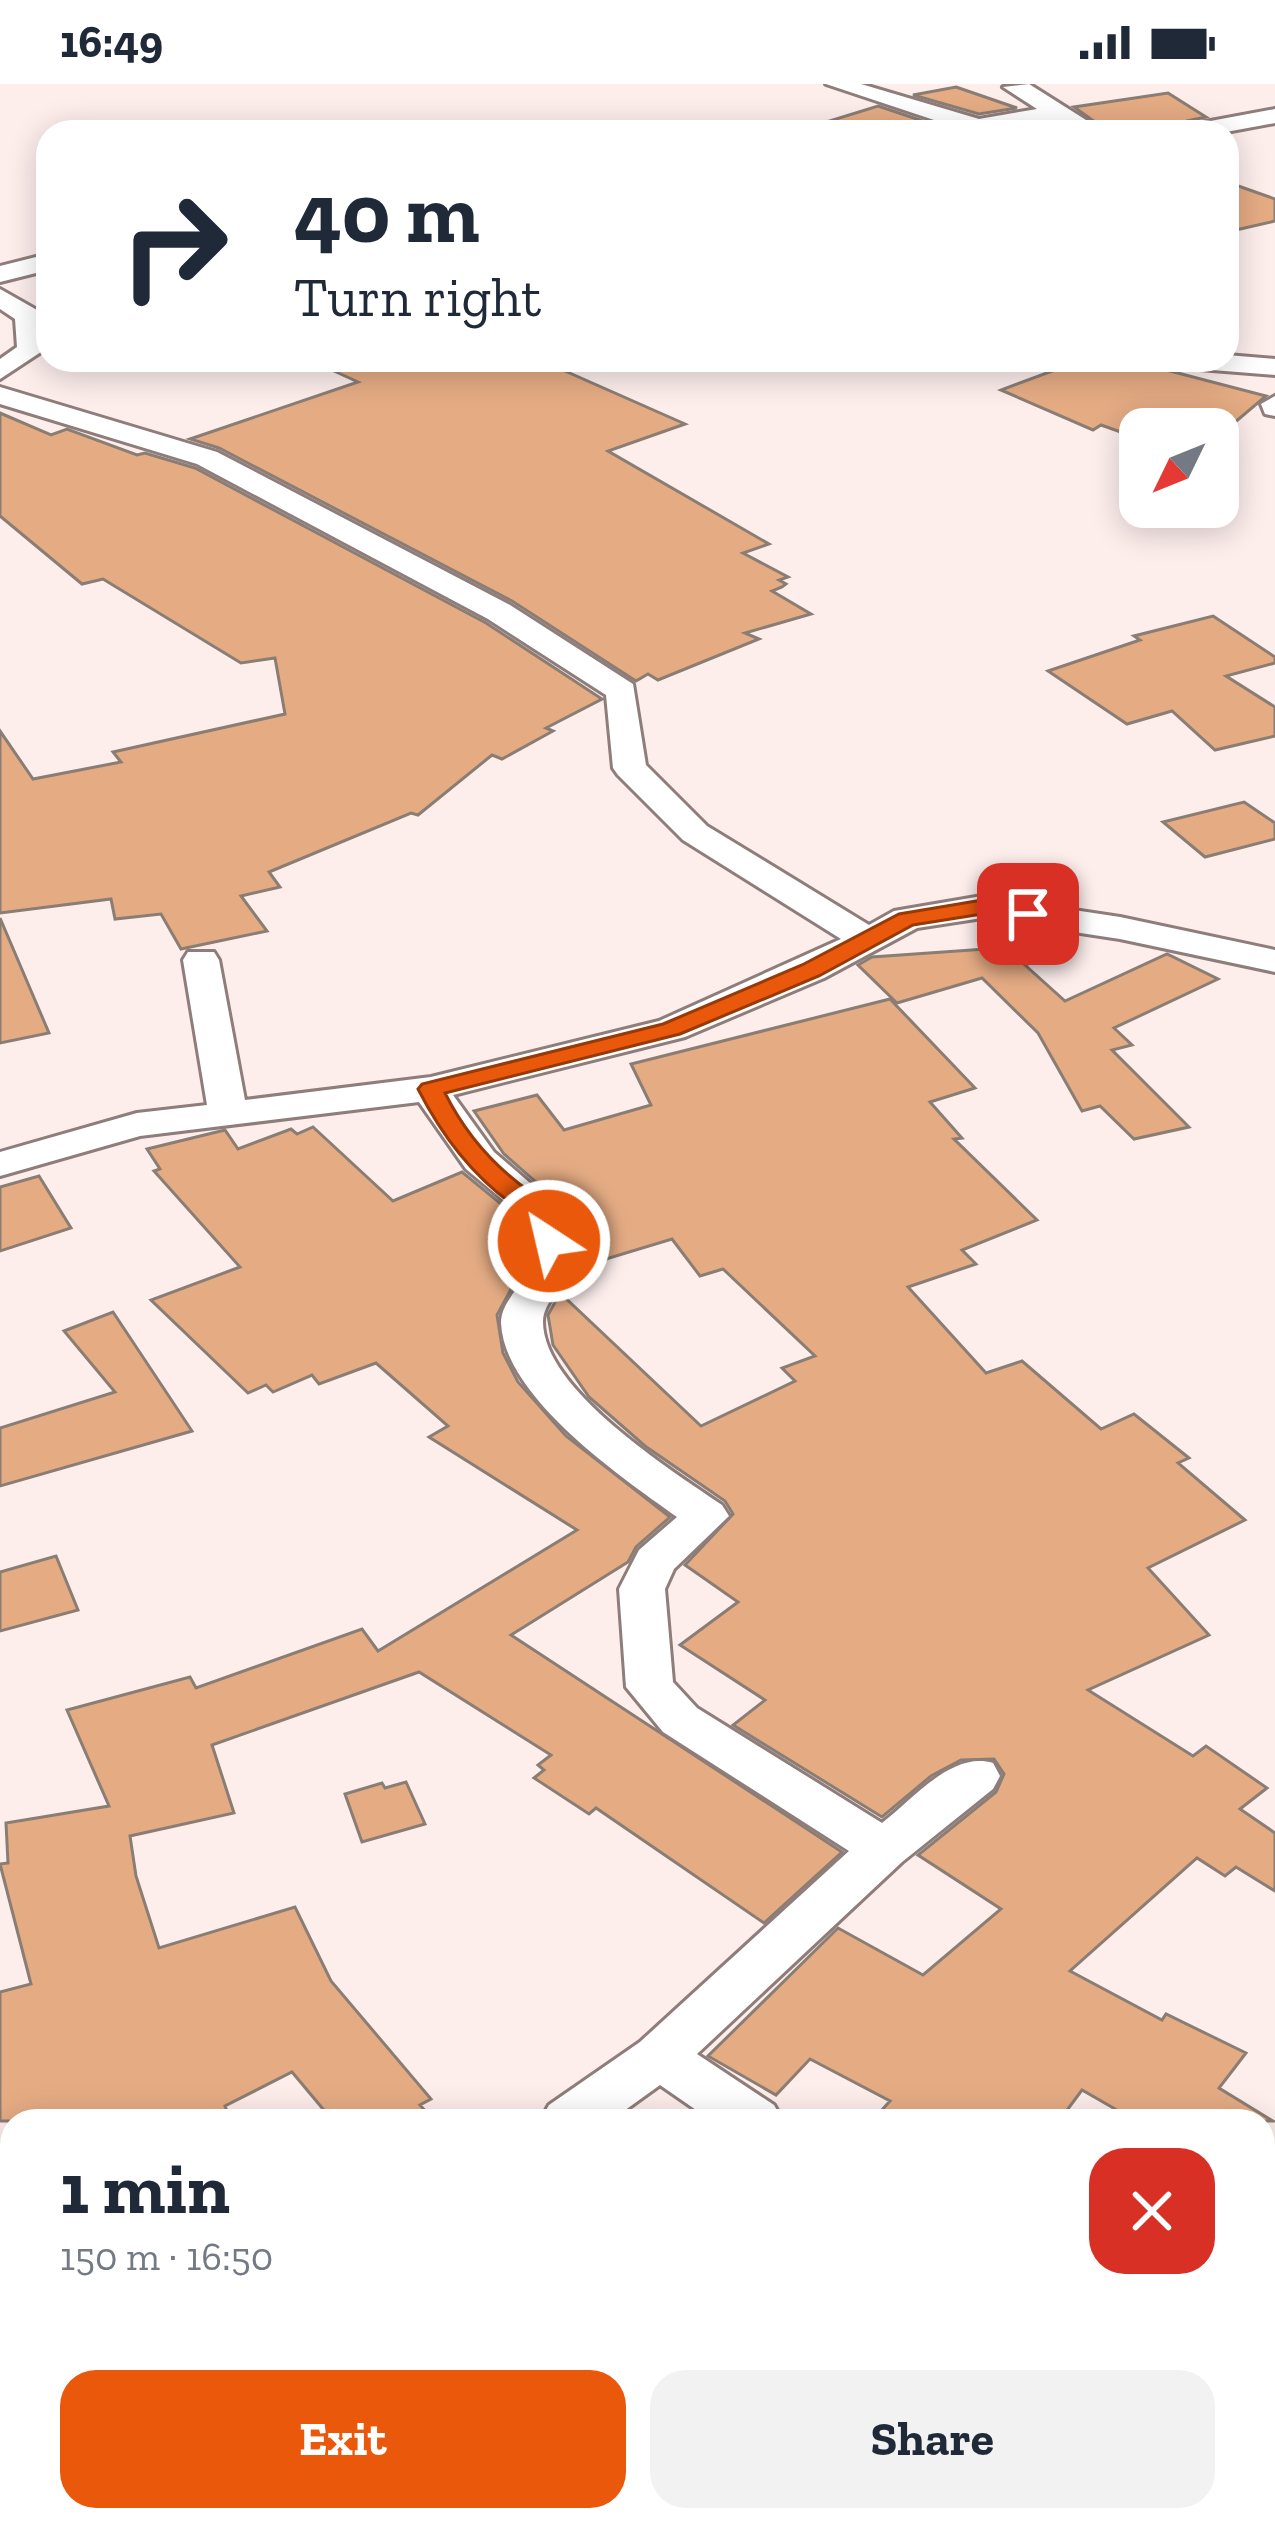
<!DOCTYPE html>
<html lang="en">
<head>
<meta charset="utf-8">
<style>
	:root { --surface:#fff; --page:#f2f2f3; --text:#1f2937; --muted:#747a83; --accent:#ea580c }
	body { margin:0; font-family:"Zilla Slab",serif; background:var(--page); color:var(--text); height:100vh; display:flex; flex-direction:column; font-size:45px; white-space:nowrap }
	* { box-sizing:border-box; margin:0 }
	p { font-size:39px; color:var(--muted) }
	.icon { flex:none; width:66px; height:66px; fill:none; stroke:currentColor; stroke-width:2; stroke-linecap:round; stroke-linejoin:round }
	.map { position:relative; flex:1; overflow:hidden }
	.drawer { position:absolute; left:0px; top:2025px; width:1275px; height:423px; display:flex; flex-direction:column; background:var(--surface); border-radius:36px 36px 0 0; box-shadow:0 6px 30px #0003 }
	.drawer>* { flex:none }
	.top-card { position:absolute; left:36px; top:36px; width:1203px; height:252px; border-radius:36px; box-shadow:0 6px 30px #0003; background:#fff; color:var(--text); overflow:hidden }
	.needle { width:78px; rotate:227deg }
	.tools { position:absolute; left:1119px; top:324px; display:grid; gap:24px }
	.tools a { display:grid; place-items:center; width:120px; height:120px; border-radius:24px; background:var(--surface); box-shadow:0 6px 30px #0003; font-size:60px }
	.pin { position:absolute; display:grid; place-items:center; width:102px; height:102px; color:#fff; margin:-51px; border-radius:24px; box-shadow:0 6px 18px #0006 }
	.me { position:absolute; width:132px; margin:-66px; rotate:325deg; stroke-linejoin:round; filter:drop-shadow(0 0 9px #0008) }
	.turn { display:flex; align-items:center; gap:42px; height:252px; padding:0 60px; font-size:54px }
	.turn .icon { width:156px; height:156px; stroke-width:2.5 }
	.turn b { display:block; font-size:84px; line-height:102px }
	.round { display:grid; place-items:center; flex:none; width:126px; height:126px; border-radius:36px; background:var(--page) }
	.summary { display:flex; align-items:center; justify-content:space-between; height:204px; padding:0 60px }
	h1 { font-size:72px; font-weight:700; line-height:90px }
	.cta { display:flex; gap:24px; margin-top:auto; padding:24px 60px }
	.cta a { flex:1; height:138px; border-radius:36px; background:var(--accent); color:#fff; font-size:48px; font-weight:700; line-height:138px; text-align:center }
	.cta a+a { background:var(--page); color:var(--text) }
	.status { display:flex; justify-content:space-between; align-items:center; height:84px; padding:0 60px; background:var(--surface); direction:ltr }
	.status svg { height:33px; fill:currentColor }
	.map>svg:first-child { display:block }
	.building { fill:#e5ac84; stroke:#8a7d74; stroke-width:3 }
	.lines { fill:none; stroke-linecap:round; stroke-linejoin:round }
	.street-casing { stroke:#8e7d7b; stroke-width:6 }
	.street { fill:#fff; fill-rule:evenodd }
	.route { fill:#ea580c; stroke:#983908; stroke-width:3 }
</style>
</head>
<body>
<div class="status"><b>16:49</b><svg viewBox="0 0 49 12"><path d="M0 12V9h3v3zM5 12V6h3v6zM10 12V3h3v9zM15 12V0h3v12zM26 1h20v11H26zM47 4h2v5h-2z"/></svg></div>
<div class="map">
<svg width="1275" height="2446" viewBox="0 0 1275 2446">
	<rect width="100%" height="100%" fill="#fdeeec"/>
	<g class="building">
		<polygon points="956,3 1017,24 979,30 913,11"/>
		<polygon points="1168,9 1206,33 1187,37 1173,48 1109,48 1074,23"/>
		<polygon points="878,22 941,43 938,48 825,48 823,39"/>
		<polygon points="1227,98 1275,115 1275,137 1227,148"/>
		<polygon points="310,276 540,276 685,340 608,367 769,460 743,469 788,493 779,496 786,500 782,503 772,507 811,530 745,549 759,555 658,596 648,590 636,597 512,517 219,364 190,355 358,298"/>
		<polygon points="1082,276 1128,276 1266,312 1227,345 1140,345 1132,352 1101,341 1093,346 1001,306"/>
		<polygon points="0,329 51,351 67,345 137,371 145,369 195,384 486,539 602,615 546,644 553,647 502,675 492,671 418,731 411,729 269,788 280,803 241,812 267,847 181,865 161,830 115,835 111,815 0,829 0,647 33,695 121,678 113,668 285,630 275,574 241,579 103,495 82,500 0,432"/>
		<polygon points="1213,532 1275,573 1275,579 1226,592 1275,623 1275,652 1215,666 1172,627 1127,640 1048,587 1140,556 1134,552"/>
		<polygon points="1244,718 1275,739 1275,755 1205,773 1163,738"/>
		<polygon points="0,834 49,949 0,959"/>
		<polygon points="1030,862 1033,878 1025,881 1065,917 1167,870 1218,895 1114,944 1132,961 1112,966 1189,1043 1134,1055 1100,1022 1082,1027 1038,949 982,894 897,919 858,881 872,873"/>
		<polygon points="890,915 975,1004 930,1018 962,1054 954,1055 1037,1136 962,1166 976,1180 908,1203 986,1289 1022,1277 1101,1345 1134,1330 1189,1374 1178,1379 1245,1436 1148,1484 1209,1551 1088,1606 1193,1672 1206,1662 1267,1704 1240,1725 1275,1749 1275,1807 1236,1783 1225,1792 1197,1774 1070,1887 1162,1936 1166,1930 1246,1969 1219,2004 1273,2037 1136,2037 1082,2006 1059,2037 872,2037 890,2017 810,1975 776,2011 708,1972 838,1844 923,1891 1001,1825 918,1771 996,1708 1004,1690 994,1675 961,1676 931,1692 882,1733 733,1641 765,1616 680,1561 738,1518 685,1481 733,1430 725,1417 645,1362 589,1313 553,1261 548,1231 560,1209 701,1342 795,1297 782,1284 815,1272 723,1185 700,1192 672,1155 573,1185 570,1128 504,1070 474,1027 537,1011 564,1046 651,1021 631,980"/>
		<polygon points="313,1043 393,1117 462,1088 523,1138 524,1181 497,1231 503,1269 518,1298 566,1352 670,1433 636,1463 628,1478 511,1551 842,1768 764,1839 596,1724 589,1730 534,1694 544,1686 538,1681 551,1671 419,1588 212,1661 234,1729 130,1752 136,1792 159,1864 295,1823 331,1897 431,2015 420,2021 434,2037 333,2037 292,1988 225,2022 231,2037 0,2037 0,1908 31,1900 0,1780 8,1779 6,1739 109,1722 67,1626 190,1593 196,1604 362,1545 378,1567 577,1446 429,1353 448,1342 376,1279 319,1300 312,1291 273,1308 266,1301 248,1309 151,1216 240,1183 154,1087 160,1085 147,1065 225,1046 238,1065 291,1045 297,1050"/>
		<polygon points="39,1092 71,1144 0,1167 0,1103"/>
		<polygon points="113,1228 192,1347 0,1402 0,1344 115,1308 64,1247"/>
		<polygon points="56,1472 78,1526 0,1547 0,1488"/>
		<polygon points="406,1698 425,1740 362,1758 345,1710 382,1699 385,1704"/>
	</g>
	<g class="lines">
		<defs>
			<g id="street">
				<polygon points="826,0 861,0 979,35 1037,25 1003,3 1029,0 1105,48 1076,48 1055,36 986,48 942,48 949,41"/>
				<polygon points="1275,25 1275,39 1226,48 1177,48 1189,41"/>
				<polygon points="48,170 48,186 0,198 0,182"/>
				<polygon points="0,205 37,226 44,266 0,295 0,275 17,263 15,235 0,225"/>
				<polygon points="1227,271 1275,275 1275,291 1187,284 1174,276 1227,276"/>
				<path d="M 0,303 L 217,368 L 510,521 L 633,600 L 646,681 L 707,742 L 869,841 L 894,827 L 982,812 L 1120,833 L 1275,866 L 1275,888 L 1120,855 L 982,834 L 917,844 L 824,894 L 685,953 L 453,1011 L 494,1068 L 567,1131 C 569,1149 575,1169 568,1187 C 562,1204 544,1218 543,1237 C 542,1305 671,1386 722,1421 L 729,1432 L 674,1485 L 665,1505 L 673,1598 L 697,1624 L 882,1739 C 913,1715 952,1667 993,1679 L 1000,1692 L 993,1705 L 902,1778 L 697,1970 L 774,2021 L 783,2037 L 712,2037 L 660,2001 L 610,2037 L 540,2037 L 549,2021 L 640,1958 L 849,1767 L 663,1648 L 626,1603 L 619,1505 L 639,1466 L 677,1433 C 622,1394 504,1313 501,1239 C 501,1217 523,1203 528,1182 C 532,1167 529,1151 527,1136 L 466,1085 L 419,1018 L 140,1052 L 0,1092 L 0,1068 L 137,1029 L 207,1021 L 183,876 L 188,868 L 214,868 L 219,876 L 245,1016 L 431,993 L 659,937 L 841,855 L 683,756 L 618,691 L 613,684 L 606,611 L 488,535 L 197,380 L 0,320 Z"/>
				<polygon points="1275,312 1275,332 1265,330 1261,320"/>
				<polygon points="12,2410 12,2436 48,2436 43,2446 0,2446 0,2415"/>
				<polygon points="1076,2436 1140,2436 1145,2446 1081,2446"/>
			</g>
		</defs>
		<use href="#street" class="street-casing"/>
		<use href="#street" class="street"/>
	</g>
	<path class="route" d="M 982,816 L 1028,823 L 1039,830 L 1028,837 L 982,830 L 913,841 L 819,892 L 680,950 L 445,1009 C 470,1059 509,1098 557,1125 L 562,1157 L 558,1163 L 539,1163 L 534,1134 C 483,1105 445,1058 418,1005 L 422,1000 L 663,940 L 802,881 L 899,830 Z"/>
</svg>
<div class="tools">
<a><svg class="needle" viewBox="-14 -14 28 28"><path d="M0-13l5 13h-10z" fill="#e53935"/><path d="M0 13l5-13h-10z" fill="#747a83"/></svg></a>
</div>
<div class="pin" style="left:1028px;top:830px;background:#d93025"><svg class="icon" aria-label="arrive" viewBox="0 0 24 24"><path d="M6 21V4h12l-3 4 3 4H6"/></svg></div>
<svg class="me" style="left:549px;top:1157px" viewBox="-20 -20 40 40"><circle r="17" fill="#ea580c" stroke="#fff" stroke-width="3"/><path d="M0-11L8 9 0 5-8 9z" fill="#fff"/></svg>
<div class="top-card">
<div class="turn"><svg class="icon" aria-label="right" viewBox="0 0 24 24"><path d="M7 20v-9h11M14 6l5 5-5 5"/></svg><div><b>40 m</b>Turn right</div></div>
</div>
<section class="drawer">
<div class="summary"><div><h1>1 min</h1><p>150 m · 16:50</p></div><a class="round" style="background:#d93025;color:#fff"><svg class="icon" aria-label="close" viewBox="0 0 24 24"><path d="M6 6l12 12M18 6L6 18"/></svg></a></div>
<div class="cta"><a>Exit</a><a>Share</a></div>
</section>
</div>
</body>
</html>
